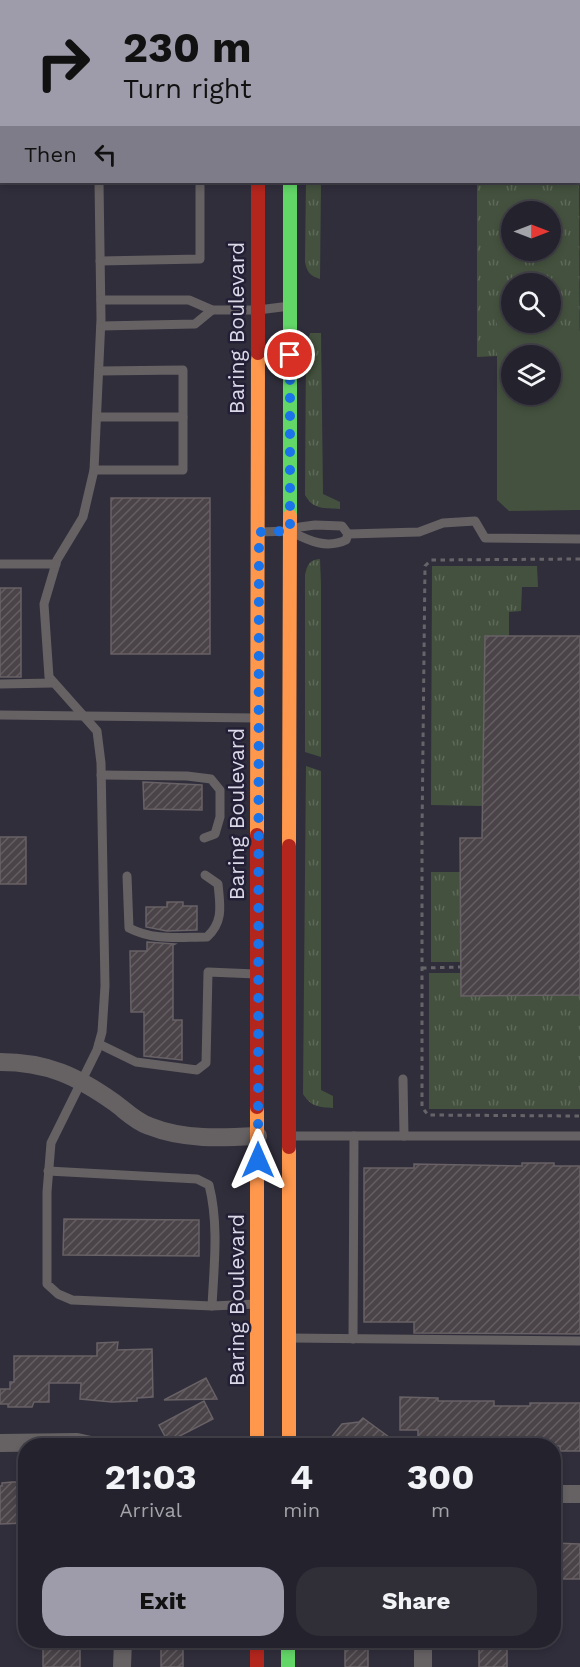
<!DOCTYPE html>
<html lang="en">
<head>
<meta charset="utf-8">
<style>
	:root { --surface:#24222c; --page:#302f38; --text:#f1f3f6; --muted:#a3a4a9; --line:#413f48; --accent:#9e9cab }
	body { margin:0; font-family:"Work Sans",sans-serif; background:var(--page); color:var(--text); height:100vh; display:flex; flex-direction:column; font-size:22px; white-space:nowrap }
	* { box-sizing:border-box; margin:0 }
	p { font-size:20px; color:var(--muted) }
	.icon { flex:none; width:33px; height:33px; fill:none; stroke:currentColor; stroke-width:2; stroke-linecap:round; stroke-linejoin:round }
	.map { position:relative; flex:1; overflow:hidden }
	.sheet { position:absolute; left:18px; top:1438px; width:543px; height:210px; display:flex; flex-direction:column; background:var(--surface); border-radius:24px; box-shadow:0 3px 9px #0003,0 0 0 2px var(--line) }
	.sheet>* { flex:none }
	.guide { position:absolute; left:0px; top:0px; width:580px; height:183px; box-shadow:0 3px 9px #0003,0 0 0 2px var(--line); background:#9e9cab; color:#111; overflow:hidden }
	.needle { width:39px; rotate:90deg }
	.controls { position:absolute; left:501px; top:201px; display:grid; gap:12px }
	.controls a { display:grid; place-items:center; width:60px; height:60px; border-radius:50%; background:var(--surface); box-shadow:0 3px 9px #0003,0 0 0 2px var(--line); font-size:30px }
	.pin { position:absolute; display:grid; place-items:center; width:51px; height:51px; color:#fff; margin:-26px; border:3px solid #fff; border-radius:50%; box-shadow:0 2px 6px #0007 }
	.me { position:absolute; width:66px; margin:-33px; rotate:0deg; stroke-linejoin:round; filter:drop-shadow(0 0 4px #0008) }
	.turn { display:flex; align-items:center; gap:21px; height:126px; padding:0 24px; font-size:27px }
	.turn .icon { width:78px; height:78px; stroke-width:2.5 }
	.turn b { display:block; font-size:42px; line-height:51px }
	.then { display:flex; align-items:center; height:57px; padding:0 24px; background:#0003; gap:12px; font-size:22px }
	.eta { display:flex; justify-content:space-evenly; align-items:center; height:102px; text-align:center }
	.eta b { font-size:36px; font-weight:700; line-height:42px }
	.action { display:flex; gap:12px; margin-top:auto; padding:12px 24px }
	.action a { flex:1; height:69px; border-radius:24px; background:var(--accent); color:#111; font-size:24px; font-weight:700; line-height:69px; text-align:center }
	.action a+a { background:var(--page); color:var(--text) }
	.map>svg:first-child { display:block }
	.grass { fill:url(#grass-tufts); fill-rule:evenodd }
	.garden { fill:#44513e; fill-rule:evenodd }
	.building { fill:url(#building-hatch); stroke:#686165; stroke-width:1.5 }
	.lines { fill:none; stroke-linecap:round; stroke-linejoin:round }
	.path { stroke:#676469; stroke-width:3; stroke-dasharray:4.5 4.5; stroke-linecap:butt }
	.lane { stroke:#666163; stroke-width:9 }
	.street { stroke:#666163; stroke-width:18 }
	.fast { stroke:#63d668; stroke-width:14 }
	.slow { stroke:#ff974d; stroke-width:14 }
	.jam { stroke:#b3261e; stroke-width:14 }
	.route { stroke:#1a73e8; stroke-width:10; stroke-dasharray:0 18 }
	.labels { text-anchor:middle; stroke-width:5; stroke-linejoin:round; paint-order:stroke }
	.street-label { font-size:21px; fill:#dad8e7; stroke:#231f36 }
</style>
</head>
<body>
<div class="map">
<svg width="580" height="1667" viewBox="0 0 580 1667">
	<defs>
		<pattern id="grass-tufts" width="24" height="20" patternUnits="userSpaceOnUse" patternTransform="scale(1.5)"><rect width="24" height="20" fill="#44513e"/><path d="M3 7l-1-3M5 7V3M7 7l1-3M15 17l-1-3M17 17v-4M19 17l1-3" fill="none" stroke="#5e695a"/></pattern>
		<pattern id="building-hatch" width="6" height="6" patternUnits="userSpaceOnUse" patternTransform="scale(1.5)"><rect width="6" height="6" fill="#4a4449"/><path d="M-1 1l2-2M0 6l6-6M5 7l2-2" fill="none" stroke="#645e63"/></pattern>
	</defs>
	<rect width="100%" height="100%" fill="#302e3b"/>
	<g class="grass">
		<path d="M 579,142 L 580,434 L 497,423 L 497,356 L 477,357 L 477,182 L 579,182 ZM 512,212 L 550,212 L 550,250 L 512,250 ZM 512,284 L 550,284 L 550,322 L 512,322 ZM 512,356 L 550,356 L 550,394 L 512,394 Z"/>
		<path d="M 306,182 L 321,182 L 320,279 C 310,276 307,272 305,262 Z"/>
		<path d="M 310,333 L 321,333 L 323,494 L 340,502 L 340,509 C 325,508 313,510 305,495 L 306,348 Z"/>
		<path d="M 320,559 L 321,584 L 321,757 L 305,752 L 305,575 C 307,565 309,560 320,559 Z"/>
		<polygon points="432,566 537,566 538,587 522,587 521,611 509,612 509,636 485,637 483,806 431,805"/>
		<path d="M 306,766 L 321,771 L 321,1090 L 333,1096 L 333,1108 C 319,1107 311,1107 303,1094 Z"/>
		<rect x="431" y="872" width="30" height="90"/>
		<polygon points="429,973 461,973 461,996 580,995 580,1109 429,1109"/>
	</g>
	<path class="garden" d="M 497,319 L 511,319 L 512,322 L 551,322 L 580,331 L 580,510 L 509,511 L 497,500 ZM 512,356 L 550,356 L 550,394 L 512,394 Z"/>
	<g class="building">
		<rect x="111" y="498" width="99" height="156"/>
		<rect x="0" y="588" width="21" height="89"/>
		<polygon points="485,636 580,636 580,995 461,996 460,838 482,838"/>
		<polygon points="143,782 202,785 202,810 144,809"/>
		<rect x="0" y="837" width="26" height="47"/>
		<polygon points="167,902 183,902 183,906 197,906 197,930 167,931 146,927 146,907 167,907"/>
		<polygon points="147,942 175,944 173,945 173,1020 182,1020 182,1060 144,1056 144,1012 131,1012 130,951 147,951"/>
		<polygon points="522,1163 554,1163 554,1166 580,1166 580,1334 414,1333 414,1322 364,1322 364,1168 414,1168 414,1164 522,1166"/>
		<polygon points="64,1219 199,1220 199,1256 63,1255"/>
		<polygon points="118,1342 117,1350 152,1349 153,1397 137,1398 137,1401 112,1402 80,1399 81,1383 49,1383 49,1402 34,1402 32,1407 8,1407 8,1404 0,1404 0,1389 10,1389 10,1382 14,1382 14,1356 97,1356 97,1343"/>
		<polygon points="206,1378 217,1399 164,1400"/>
		<polygon points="400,1397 438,1398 438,1401 494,1401 494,1406 530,1406 530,1403 580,1403 580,1451 560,1451 560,1446 525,1446 525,1442 497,1442 497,1446 466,1446 466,1437 418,1437 418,1430 400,1430"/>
		<polygon points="204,1401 213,1419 168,1442 159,1425"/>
		<polygon points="363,1418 389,1437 381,1446 337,1446 329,1440 342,1424 359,1422"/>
		<polygon points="12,1482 26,1482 26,1523 0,1524 0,1486 2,1486 2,1483"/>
		<polygon points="554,1543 580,1544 580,1579 554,1579"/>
		<rect x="43" y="1641" width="37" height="26"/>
		<rect x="161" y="1641" width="22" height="26"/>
		<rect x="345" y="1641" width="23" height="26"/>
		<rect x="479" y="1641" width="28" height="26"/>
	</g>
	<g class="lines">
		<g class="path">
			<polyline points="580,559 431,560 425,566 422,833 422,1107 428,1115 580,1116"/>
			<polyline points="422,968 461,967"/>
		</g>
		<g class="lane">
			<polyline points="97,0 97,2"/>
			<polyline points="0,72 2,70"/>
			<polyline points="99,182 101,319 94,470 83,517 57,560 44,604 49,677 97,731 101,763 105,986 102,1032 97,1050 51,1143 47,1192 47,1284 58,1294 72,1300 212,1306 257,1304"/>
			<polyline points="100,261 200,259 200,182"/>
			<polyline points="101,300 189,300 212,310 258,310 290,306"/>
			<polyline points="101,326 195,324 212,310"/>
			<polyline points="99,371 183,370 183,417"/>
			<polyline points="94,470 183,470 183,417 97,417"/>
			<polyline points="259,532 290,531 300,527 315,525 342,526 348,534"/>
			<path d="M 292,532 C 309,541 327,549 346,540 L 348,534"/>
			<polyline points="348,534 419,532 443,523 475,521 485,538 580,539"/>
			<polyline points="0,564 56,564"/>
			<polyline points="0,684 54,683"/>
			<polyline points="0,715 256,718"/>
			<polyline points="101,775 187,776 211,779 220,790 220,817 215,834 204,838"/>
			<path d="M 127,876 L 129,928 C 154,941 179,937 207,937 C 224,921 220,905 218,884 L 205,875"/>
			<polyline points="99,1044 136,1062 197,1070 206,1063 208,972 256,974"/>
			<polyline points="290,1136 404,1136 403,1079"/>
			<polyline points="404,1136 580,1136"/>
			<path d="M 48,1171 L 197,1179 L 209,1185 C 219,1224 214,1266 212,1306"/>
			<polyline points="289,1338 580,1341"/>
			<polyline points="353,1339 354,1136"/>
		</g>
		<g class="street">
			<path d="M 0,1062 C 47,1062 77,1076 115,1103 C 126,1111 135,1121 149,1126 C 184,1140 221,1138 258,1136"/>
			<polyline points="0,1443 77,1442 95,1446"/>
			<polyline points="554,1494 580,1494"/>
			<polyline points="122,1667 123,1641"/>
			<polyline points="423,1667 423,1641"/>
		</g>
		<g class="fast">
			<polyline points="257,0 257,2"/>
			<polyline points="290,0 290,2"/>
			<polyline points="290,516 290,182"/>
			<polyline points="288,1641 288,1667"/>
		</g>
		<g class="slow">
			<polyline points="257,835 258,353"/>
			<polyline points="289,846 290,516"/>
			<polyline points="257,1446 257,1107"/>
			<polyline points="289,1446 289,1147"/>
		</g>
		<g class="jam">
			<polyline points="258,353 258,182"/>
			<polyline points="257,1107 257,835"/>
			<polyline points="289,1147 289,846"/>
			<polyline points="257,1641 257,1667"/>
		</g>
	</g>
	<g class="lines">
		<polyline class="route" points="258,1160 259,532 290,531 290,355"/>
	</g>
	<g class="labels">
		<g class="street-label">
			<text transform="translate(237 328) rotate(-90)" y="7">Baring Boulevard</text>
			<text transform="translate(237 814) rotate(-90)" y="7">Baring Boulevard</text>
			<text transform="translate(237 1300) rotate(-90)" y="7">Baring Boulevard</text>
		</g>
	</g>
</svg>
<div class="controls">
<a><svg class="needle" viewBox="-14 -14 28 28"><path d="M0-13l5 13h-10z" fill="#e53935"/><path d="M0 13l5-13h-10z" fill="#a3a4a9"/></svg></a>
<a><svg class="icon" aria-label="search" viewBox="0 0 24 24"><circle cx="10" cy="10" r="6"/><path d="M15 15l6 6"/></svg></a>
<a><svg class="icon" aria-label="layers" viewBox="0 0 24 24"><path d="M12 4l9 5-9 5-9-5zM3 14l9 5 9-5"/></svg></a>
</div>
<div class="pin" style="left:290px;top:355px;background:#d93025"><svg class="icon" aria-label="arrive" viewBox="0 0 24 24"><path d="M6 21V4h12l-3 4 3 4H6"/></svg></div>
<svg class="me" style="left:258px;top:1160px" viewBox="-20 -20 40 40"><path d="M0-17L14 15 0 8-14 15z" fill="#1a73e8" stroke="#fff" stroke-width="4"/></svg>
<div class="guide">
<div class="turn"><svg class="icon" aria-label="right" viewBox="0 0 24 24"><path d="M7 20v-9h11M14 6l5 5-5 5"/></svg><div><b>230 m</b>Turn right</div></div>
<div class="then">Then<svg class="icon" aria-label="left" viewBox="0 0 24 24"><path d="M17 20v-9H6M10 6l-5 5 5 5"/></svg></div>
</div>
<section class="sheet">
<div class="eta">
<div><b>21:03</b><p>Arrival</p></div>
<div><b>4</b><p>min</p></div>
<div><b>300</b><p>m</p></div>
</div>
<div class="action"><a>Exit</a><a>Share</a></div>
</section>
</div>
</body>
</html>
